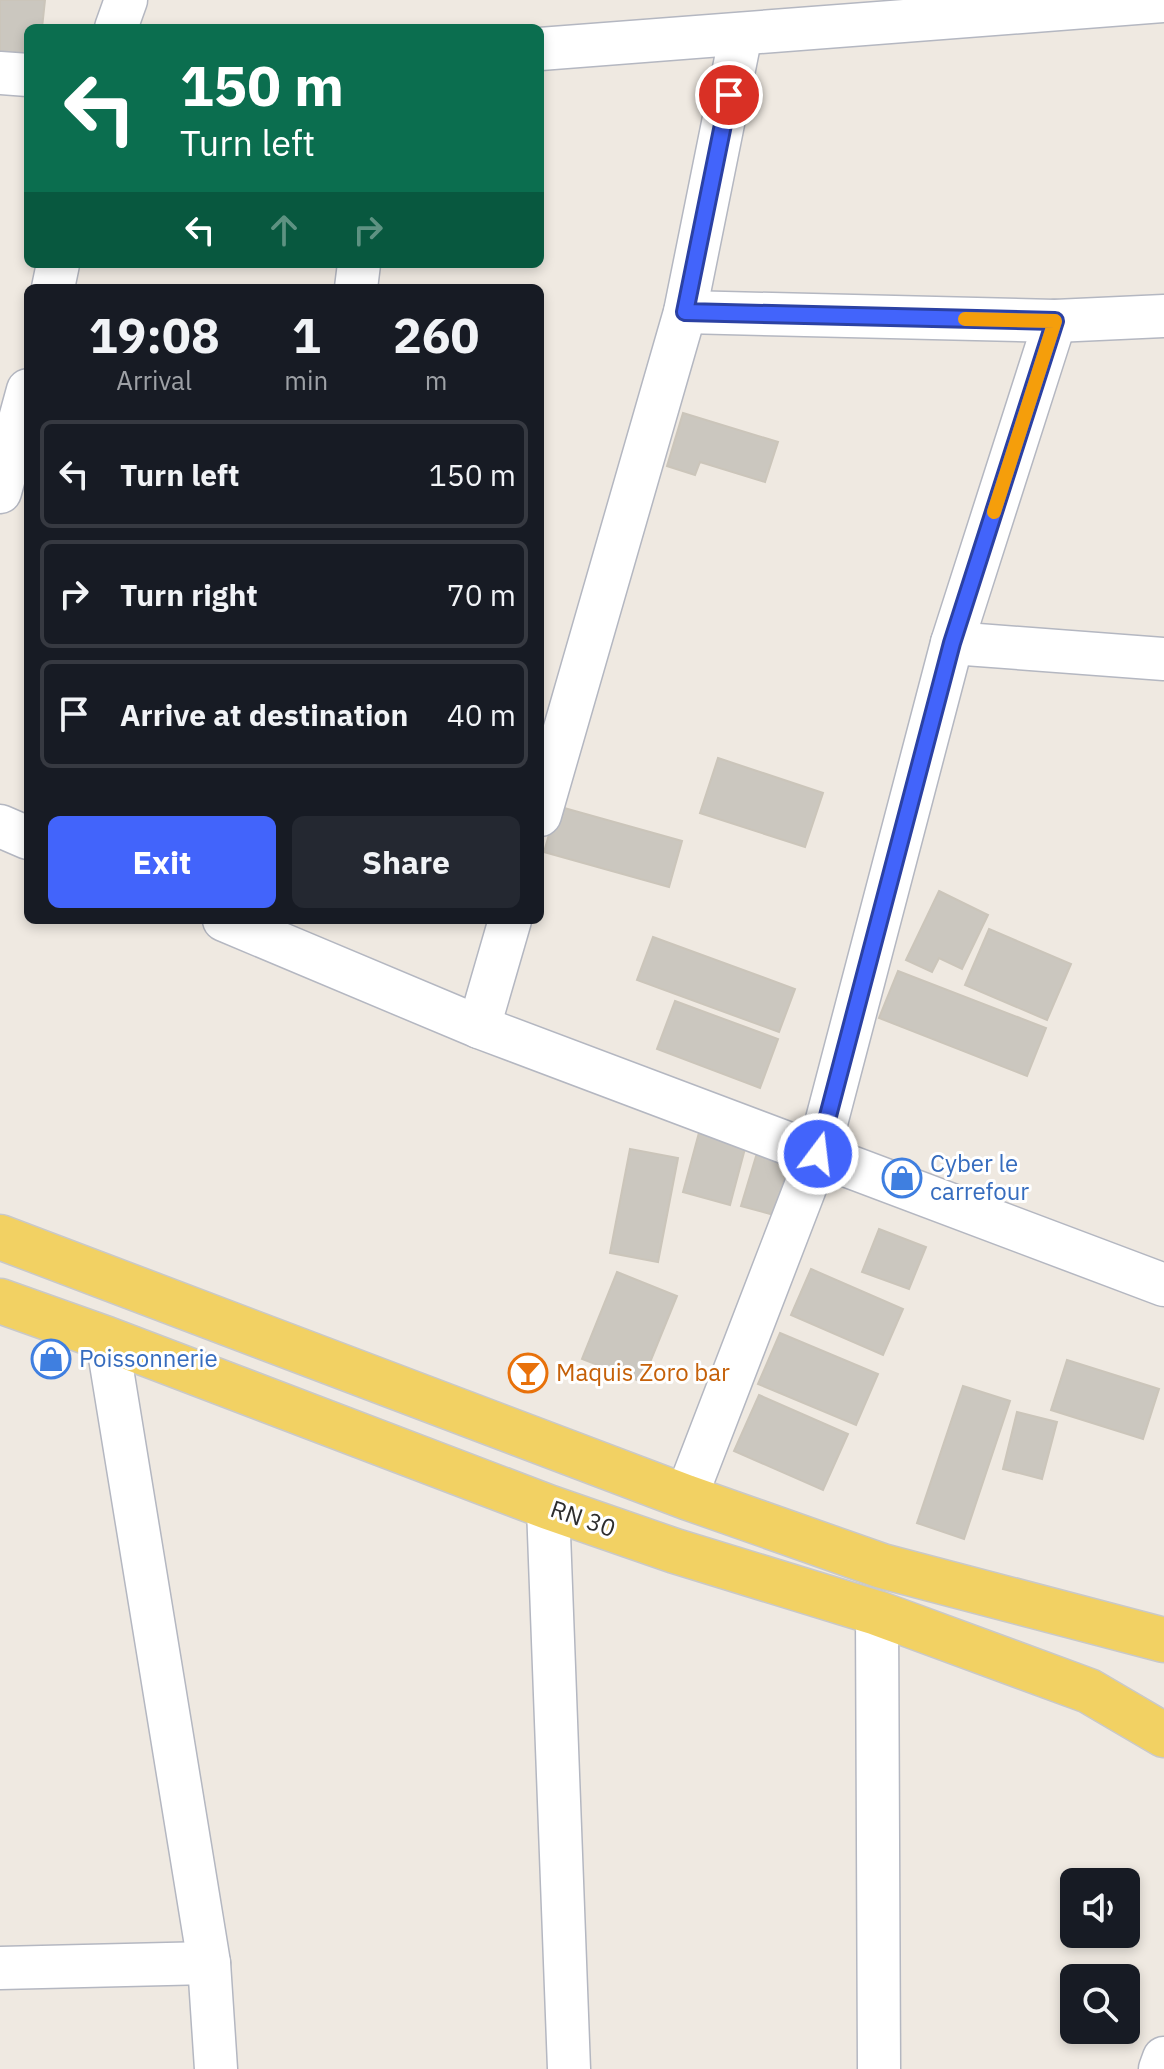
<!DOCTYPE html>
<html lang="en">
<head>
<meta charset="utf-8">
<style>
	:root { --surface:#171b24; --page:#242831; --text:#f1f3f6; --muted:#9ea1a6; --line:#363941; --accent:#4264fb }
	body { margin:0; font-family:"IBM Plex Sans",sans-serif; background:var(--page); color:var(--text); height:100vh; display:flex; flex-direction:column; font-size:30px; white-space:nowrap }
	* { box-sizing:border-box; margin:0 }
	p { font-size:26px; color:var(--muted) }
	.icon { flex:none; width:44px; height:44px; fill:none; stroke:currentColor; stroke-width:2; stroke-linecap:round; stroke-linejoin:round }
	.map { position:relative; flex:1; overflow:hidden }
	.side { position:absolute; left:24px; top:284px; width:520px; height:640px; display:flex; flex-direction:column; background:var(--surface); border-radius:12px; box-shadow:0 4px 12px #0003 }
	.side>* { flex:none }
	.guide { position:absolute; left:24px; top:24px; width:520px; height:244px; border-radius:12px; box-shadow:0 4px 12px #0003; background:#0b6e4f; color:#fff; overflow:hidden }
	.tools { position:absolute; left:1060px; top:1868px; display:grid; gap:16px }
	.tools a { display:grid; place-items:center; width:80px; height:80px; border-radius:12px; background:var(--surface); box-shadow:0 4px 12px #0003; font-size:40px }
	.pin { position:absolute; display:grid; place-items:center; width:68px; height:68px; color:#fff; margin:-34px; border:4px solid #fff; border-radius:50%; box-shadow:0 2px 8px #0007 }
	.me { position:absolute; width:88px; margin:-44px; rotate:15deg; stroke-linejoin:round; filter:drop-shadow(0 0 6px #0008) }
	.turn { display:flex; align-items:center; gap:28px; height:168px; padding:0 24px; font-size:36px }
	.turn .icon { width:104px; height:104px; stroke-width:2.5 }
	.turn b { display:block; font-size:56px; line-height:68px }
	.lanes { display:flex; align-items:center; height:76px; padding:0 24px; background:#0003; justify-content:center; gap:40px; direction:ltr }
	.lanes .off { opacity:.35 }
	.eta { display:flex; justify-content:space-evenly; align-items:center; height:136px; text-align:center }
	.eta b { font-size:48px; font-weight:700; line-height:56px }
	.button { display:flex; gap:16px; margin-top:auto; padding:16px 24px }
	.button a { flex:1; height:92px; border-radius:12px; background:var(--accent); color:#fff; font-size:32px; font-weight:700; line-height:92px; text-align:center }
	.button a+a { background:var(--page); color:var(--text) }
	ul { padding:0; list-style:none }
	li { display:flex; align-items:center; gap:24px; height:108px; margin:0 16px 12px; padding:0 8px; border:4px solid var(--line); border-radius:12px }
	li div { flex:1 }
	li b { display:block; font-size:30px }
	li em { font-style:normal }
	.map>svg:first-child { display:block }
	.building { fill:#cbc7bf; stroke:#cbc5ba; stroke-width:2 }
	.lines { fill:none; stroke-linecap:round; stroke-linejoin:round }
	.minor-casing { stroke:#b4b7c1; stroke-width:45 }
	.major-casing { stroke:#c9c9c9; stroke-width:47 }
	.minor { stroke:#fff; stroke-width:42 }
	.major { stroke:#f2d163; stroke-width:44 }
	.route-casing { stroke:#2b41a3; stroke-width:20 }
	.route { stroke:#4264fb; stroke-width:14 }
	.slow { stroke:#f59e0b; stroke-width:14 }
	.labels { text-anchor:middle; stroke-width:6; stroke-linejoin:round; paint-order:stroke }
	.shop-label { font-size:24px; fill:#366cbe; stroke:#fff; text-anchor:start }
	.food-label { font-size:24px; fill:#c56008; stroke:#fff; text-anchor:start }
	.street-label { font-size:24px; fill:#2e2e2e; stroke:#fff }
</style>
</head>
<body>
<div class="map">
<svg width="1164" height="2069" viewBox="0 0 1164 2069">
	<rect width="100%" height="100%" fill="#efe9e1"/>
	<g class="building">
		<polygon points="0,0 45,0 42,28 28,28 28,58 0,56"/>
		<polygon points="683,413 778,442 765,482 700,462 695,475 667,466"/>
		<polygon points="718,758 823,793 805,847 700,813"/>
		<polygon points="557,806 682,841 669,887 544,852"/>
		<polygon points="939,891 988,915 962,969 939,958 932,972 906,960"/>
		<polygon points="989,929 1071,964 1047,1020 965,985"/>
		<polygon points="653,937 795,989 779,1032 637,980"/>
		<polygon points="898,971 1046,1028 1027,1076 879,1018"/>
		<polygon points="675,1001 778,1039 760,1088 657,1049"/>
		<polygon points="700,1129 747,1141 730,1205 683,1192"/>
		<polygon points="630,1149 678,1158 658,1262 610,1253"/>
		<polygon points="757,1153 789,1163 774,1215 741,1206"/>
		<polygon points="879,1229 926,1247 909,1289 862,1272"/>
		<polygon points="811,1269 903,1309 883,1355 791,1315"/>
		<polygon points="617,1272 677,1296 642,1382 582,1359"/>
		<polygon points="780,1333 878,1374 856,1425 758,1384"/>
		<polygon points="1067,1360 1159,1389 1143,1439 1051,1410"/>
		<polygon points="963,1386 1010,1401 964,1539 917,1523"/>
		<polygon points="759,1395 848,1434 823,1490 734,1451"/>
		<polygon points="1017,1412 1057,1422 1042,1479 1003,1469"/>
	</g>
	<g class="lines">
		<defs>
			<g id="minor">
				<polyline points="116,28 126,0"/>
				<polyline points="540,49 1164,1"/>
				<polyline points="0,73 28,75"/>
				<polyline points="53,288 58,264"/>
				<polyline points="356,288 359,264"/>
				<polyline points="685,312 1055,321 1164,316"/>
				<polyline points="0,492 28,390"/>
				<polyline points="952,643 1164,659"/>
				<polyline points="540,815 685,312 741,34"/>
				<polyline points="0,826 28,838"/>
				<polyline points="224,920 479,1027 1164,1285"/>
				<polyline points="479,1027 510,920"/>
				<polyline points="107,1339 209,1963 216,2069"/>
				<polyline points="686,1497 818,1154 952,643 1055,321"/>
				<polyline points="548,1507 569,2069"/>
				<polyline points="877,1613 879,2069"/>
				<polyline points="0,1968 209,1963"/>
				<polyline points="1160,2069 1164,2058"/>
			</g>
			<g id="major">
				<polyline points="0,1237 686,1497 882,1566 1164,1640"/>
				<polyline points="0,1301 107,1339 548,1507 675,1551 877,1613 1089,1691 1164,1735"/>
			</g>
		</defs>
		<use href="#minor" class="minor-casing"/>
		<use href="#major" class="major-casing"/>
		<use href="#minor" class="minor"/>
		<use href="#major" class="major"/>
	</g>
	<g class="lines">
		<defs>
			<polyline id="route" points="729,95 685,312 1055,321 952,643 818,1154"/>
		</defs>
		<use href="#route" class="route-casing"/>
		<use href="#route" class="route"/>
		<polyline class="slow" points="965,319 1055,321 994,512"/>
	</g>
	<defs>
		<symbol id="shop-ring" viewBox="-11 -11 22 22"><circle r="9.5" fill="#fff" stroke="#3f7fe0" stroke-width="1.5"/><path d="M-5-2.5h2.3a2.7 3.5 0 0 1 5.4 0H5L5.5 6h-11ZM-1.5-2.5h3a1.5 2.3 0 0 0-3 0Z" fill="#3f7fe0"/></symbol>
		<symbol id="bar-ring" viewBox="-11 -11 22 22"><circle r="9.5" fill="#fff" stroke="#e8710a" stroke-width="1.5"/><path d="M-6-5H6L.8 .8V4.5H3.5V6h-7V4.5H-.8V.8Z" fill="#e8710a"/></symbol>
	</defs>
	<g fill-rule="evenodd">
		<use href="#shop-ring" x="880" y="1156" width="44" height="44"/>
		<use href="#shop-ring" x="29" y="1337" width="44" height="44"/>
		<use href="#bar-ring" x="506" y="1351" width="44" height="44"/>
	</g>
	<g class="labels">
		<g class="shop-label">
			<text x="930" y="1172">Cyber le<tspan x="930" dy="28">carrefour</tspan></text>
			<text x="79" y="1367">Poissonnerie</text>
		</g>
		<g class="food-label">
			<text x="556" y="1381">Maquis Zoro bar</text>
		</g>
		<g class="street-label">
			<text transform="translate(583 1519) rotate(19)" y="8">RN 30</text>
		</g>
	</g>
</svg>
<div class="tools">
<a><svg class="icon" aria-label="sound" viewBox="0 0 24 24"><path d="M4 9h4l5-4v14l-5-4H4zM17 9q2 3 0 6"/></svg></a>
<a><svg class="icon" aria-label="search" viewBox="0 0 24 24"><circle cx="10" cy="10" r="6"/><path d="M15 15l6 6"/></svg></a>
</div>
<div class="pin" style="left:729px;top:95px;background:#d93025"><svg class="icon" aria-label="arrive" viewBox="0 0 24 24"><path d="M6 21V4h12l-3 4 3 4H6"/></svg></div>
<svg class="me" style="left:818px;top:1154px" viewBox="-20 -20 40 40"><circle r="17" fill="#4264fb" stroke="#fff" stroke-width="3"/><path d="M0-11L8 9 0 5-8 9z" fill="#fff"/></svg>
<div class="guide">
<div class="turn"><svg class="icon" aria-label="left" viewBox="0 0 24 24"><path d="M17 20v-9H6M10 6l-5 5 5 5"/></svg><div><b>150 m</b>Turn left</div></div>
<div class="lanes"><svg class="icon" aria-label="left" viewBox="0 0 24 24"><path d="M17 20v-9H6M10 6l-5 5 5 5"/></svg><svg class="icon off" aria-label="ahead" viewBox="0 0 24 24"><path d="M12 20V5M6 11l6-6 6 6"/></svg><svg class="icon off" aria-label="right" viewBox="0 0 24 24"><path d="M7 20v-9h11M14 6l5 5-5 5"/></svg></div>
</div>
<section class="side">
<div class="eta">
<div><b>19:08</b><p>Arrival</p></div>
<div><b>1</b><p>min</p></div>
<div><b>260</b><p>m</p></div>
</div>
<ul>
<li><svg class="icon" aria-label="left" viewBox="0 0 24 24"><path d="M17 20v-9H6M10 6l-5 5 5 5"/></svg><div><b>Turn left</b></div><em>150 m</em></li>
<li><svg class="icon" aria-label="right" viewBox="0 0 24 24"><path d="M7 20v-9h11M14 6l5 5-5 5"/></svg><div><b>Turn right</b></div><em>70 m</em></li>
<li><svg class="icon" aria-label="arrive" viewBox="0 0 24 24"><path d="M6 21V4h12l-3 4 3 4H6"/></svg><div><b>Arrive at destination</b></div><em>40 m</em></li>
</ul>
<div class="button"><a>Exit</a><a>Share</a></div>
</section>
</div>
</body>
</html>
